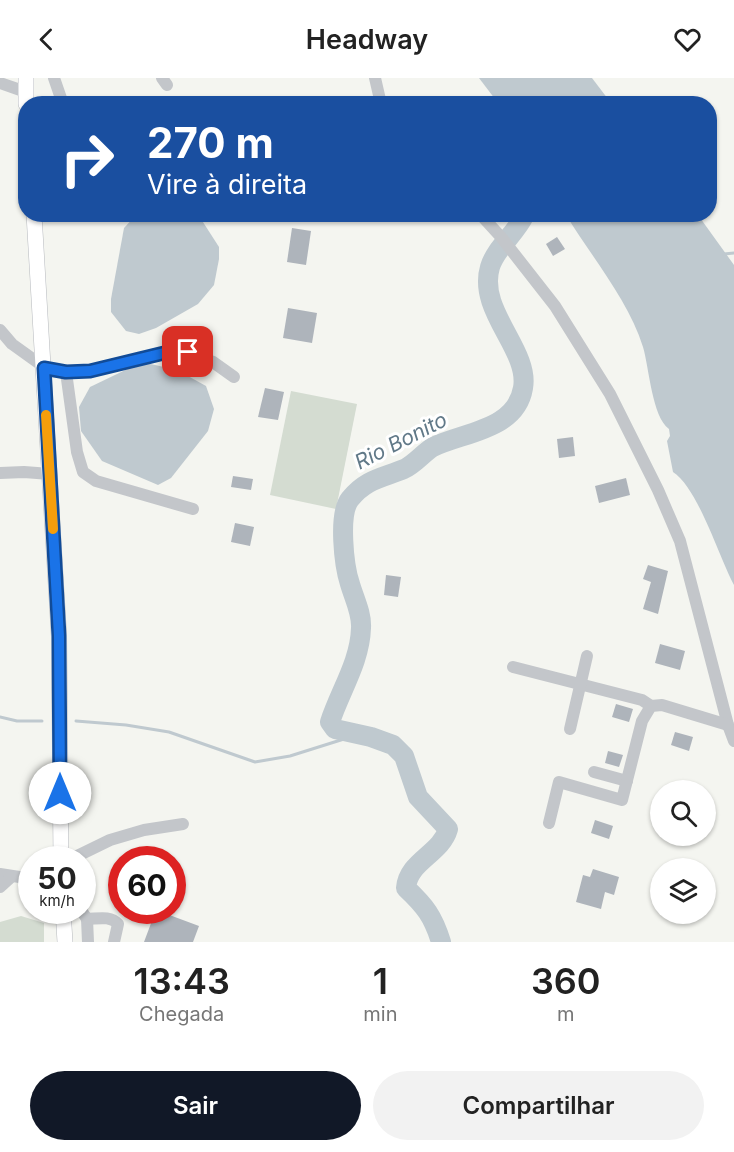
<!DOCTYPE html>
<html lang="pt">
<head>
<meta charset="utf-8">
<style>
	:root { --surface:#fff; --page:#f2f2f2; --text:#222; --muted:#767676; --accent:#111827 }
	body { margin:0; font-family:Inter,sans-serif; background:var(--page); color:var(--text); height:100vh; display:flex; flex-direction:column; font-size:22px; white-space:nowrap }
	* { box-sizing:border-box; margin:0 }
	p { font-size:20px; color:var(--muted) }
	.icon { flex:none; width:33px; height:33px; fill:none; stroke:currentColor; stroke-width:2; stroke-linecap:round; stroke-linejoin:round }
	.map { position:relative; height:864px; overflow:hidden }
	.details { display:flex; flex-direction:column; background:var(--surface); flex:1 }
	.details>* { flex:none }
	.guide { position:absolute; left:18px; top:18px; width:699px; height:126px; border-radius:24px; box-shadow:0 2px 4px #0004; background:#1a4fa0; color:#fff; overflow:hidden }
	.buttons { position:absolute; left:650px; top:702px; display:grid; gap:12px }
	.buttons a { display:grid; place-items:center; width:66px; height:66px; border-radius:50%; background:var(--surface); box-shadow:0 2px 4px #0004; font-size:30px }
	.speed { position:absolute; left:18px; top:768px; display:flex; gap:12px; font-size:30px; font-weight:700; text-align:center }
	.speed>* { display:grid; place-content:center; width:78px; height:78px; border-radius:50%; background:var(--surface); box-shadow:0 2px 4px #0004; line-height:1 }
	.speed small { font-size:15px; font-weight:400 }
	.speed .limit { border:9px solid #d22; background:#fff; color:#111 }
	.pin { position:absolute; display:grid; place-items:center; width:51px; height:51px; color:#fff; margin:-26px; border-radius:12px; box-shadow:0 3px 9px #0006 }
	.me { position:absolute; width:66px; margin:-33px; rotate:0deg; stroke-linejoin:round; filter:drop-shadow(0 0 4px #0008) }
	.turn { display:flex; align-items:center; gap:21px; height:126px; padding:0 30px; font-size:27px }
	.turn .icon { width:78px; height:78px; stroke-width:2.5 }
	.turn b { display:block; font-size:42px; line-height:51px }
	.eta { display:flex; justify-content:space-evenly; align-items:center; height:102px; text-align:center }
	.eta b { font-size:36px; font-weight:600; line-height:42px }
	.action { display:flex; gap:12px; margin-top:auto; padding:12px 30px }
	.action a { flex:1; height:69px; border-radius:36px; background:var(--accent); color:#fff; font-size:24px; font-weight:600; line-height:69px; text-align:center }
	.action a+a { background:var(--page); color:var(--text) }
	header { display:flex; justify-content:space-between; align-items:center; height:78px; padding:0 30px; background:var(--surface); font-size:27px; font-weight:600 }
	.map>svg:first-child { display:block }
	.green { fill:#d4dcd1 }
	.water { fill:#bfc9cf }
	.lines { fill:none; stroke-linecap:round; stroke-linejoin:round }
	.stream { stroke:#bfc9cf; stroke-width:3 }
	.river { stroke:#bfc9cf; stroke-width:20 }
	.building { fill:#aeb4bb }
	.major-casing { stroke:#b6b9be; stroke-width:16 }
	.minor { stroke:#c3c6ca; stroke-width:12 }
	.major { stroke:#fff; stroke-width:15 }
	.route-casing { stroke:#114b97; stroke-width:15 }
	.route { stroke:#1a73e8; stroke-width:10 }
	.slow { stroke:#f59e0b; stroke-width:10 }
	.labels { text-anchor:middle; stroke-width:6; stroke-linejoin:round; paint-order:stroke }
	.water-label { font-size:21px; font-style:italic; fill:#617988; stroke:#fff }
</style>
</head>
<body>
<header><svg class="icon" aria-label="back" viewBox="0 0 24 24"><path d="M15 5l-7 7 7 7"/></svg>Headway<svg class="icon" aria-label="heart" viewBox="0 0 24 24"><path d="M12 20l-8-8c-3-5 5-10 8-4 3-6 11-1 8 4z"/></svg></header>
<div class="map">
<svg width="734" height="864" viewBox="0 0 734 864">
	<rect width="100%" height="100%" fill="#f4f5f0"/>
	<g class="green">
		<polygon points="291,313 357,326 336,431 270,417"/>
		<polygon points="21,838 44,845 44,864 0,864 0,844"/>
	</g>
	<g class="water">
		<polygon points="479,0 592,0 611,25 498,25"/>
		<polygon points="137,136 194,137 201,141 219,169 219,181 214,207 198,226 156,250 139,256 126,253 111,234 111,221 124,150"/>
		<path d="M 566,137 L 698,137 L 734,187 L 734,507 C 719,479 698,410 673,394 L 667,363 L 670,358 L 669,351 C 652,339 649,289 643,269 C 629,223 591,178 566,137 Z"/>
		<polygon points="142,284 177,292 206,308 214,331 208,353 171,400 158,407 102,383 81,353 79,329 90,309"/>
	</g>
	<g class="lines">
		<g class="stream">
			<polyline points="724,176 734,175"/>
			<polyline points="0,639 17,643 42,643"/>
			<polyline points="76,643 126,647 169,654 255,684 290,678 344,661 349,654"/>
		</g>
		<path class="river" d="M 441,864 C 433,838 425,828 406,810 C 408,783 441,776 448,751 L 418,719 L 404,678 L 393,667 L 371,659 L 335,651 L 330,644 C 340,613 360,584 361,550 C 362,535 354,520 350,506 C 344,488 338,436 350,421 C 366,401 382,400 404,391 C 415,386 423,375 433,369 C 464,354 516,352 523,310 C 530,272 477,233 490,189 C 496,169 516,156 525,136"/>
	</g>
	<g class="building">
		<polygon points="292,150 311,153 306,187 287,184"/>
		<polygon points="557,159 565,171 553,178 546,166"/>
		<polygon points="288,230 317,235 312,265 283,260"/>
		<polygon points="265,310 284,314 278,342 258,339"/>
		<polygon points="573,359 575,378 559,380 557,361"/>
		<polygon points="233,398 253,401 251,412 231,409"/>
		<polygon points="626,400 630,417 599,425 595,408"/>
		<polygon points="235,445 254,449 250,468 231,464"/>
		<polygon points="648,487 668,493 658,536 643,531 651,504 643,501"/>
		<polygon points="386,497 401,499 398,519 384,517"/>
		<polygon points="660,566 685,573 680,592 655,585"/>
		<polygon points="616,626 633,631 629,644 612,639"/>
		<polygon points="675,654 693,659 689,673 671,667"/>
		<polygon points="608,673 623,677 619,689 605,685"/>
		<polygon points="595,742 613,748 609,761 591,755"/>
		<polygon points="593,791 619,799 614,817 605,814 601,831 576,824 583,797 590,799"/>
		<polygon points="156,832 199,848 193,864 144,864"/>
	</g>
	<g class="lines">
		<defs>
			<g id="major">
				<polyline points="26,0 26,26"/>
				<polyline points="34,136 59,558 61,782"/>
				<polyline points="63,832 65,864"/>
			</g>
		</defs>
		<use href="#major" class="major-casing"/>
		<g class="minor">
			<polyline points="54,0 63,26"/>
			<polyline points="162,0 167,7"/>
			<polyline points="375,0 381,26"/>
			<polyline points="0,5 26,14"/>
			<polyline points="480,136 501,159 555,228 610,316 658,412 680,463 728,647 734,663"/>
			<polyline points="0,252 12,266 44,289 66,294 77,374 83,394 96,403 193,431"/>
			<polyline points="66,294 90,293 164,275 188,275 213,284 234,299"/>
			<polyline points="0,395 24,394 50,396"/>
			<polyline points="513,589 642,622 651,628"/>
			<polyline points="570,651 587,578"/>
			<polyline points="594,694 627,703"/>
			<polyline points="549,745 559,704 622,722 642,643 651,628 662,627 728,647"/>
			<polyline points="69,782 110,762 144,752 183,746"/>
			<polyline points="0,796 32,801"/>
			<polyline points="0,809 11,799"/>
			<polyline points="81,832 87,841 88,864"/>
			<path d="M 87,841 C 97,841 110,837 118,846 L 114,864"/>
		</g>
		<use href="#major" class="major"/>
	</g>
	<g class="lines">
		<defs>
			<polyline id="route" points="60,715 59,558 44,290 66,294 90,293 164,275 188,274"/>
		</defs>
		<use href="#route" class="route-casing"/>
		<use href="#route" class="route"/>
		<polyline class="slow" points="46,337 53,451"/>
	</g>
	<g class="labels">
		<g class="water-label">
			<text transform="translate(401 363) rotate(-27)" y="7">Rio Bonito</text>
		</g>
	</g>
</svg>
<div class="buttons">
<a><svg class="icon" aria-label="search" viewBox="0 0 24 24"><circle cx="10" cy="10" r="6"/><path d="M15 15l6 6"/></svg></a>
<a><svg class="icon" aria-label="layers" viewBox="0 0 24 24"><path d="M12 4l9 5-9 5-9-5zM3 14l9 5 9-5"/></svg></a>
</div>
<div class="speed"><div>50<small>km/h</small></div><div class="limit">60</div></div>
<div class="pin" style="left:188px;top:274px;background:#d93025"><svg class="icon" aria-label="arrive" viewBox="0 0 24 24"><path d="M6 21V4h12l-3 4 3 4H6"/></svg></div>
<svg class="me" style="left:60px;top:715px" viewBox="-20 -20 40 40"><circle r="19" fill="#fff"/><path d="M0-13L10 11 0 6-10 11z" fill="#1a73e8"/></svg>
<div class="guide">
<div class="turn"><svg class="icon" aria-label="right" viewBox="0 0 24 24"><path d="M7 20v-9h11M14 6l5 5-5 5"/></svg><div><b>270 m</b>Vire à direita</div></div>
</div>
</div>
<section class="details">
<div class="eta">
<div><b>13:43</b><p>Chegada</p></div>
<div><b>1</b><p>min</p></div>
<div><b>360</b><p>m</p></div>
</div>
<div class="action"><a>Sair</a><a>Compartilhar</a></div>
</section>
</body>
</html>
